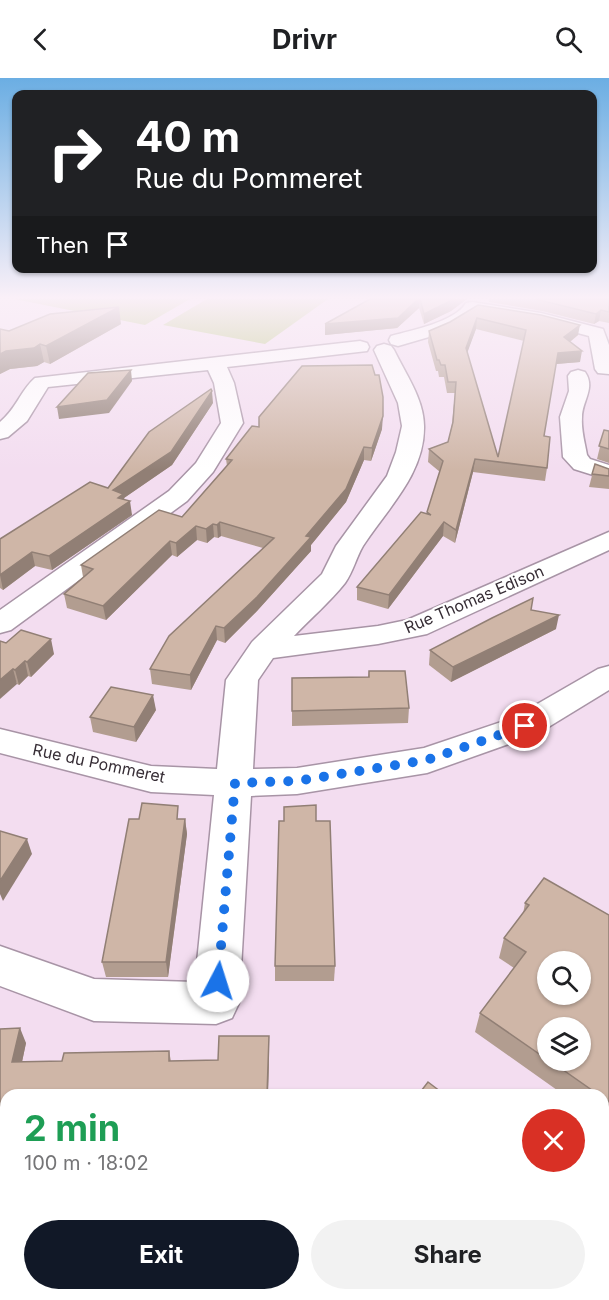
<!DOCTYPE html>
<html lang="en">
<head>
<meta charset="utf-8">
<style>
	:root { --surface:#fff; --page:#f2f2f2; --text:#202124; --muted:#757577; --accent:#111827 }
	body { margin:0; font-family:Inter,sans-serif; background:var(--page); color:var(--text); height:100vh; display:flex; flex-direction:column; font-size:22px; white-space:nowrap }
	* { box-sizing:border-box; margin:0 }
	p { font-size:20px; color:var(--muted) }
	.icon { flex:none; width:33px; height:33px; fill:none; stroke:currentColor; stroke-width:2; stroke-linecap:round; stroke-linejoin:round }
	.map { position:relative; flex:1; overflow:hidden }
	.sheet { position:absolute; left:0px; top:1011px; width:609px; height:212px; display:flex; flex-direction:column; background:var(--surface); border-radius:18px 18px 0 0; box-shadow:0 2px 4px #0004 }
	.sheet>* { flex:none }
	.hud { position:absolute; left:12px; top:12px; width:585px; height:183px; border-radius:12px; box-shadow:0 2px 4px #0004; background:#202124; color:#fff; overflow:hidden }
	.controls { position:absolute; left:537px; top:873px; display:grid; gap:12px }
	.controls a { display:grid; place-items:center; width:54px; height:54px; border-radius:50%; background:var(--surface); box-shadow:0 2px 4px #0004; font-size:30px }
	.pin { position:absolute; display:grid; place-items:center; width:51px; height:51px; color:#fff; margin:-26px; border:3px solid #fff; border-radius:50%; box-shadow:0 2px 6px #0007 }
	.me { position:absolute; width:66px; margin:-33px; rotate:5deg; stroke-linejoin:round; filter:drop-shadow(0 0 4px #0008) }
	.turn { display:flex; align-items:center; gap:21px; height:126px; padding:0 24px; font-size:27px }
	.turn .icon { width:78px; height:78px; stroke-width:2.5 }
	.turn b { display:block; font-size:42px; line-height:51px }
	.then { display:flex; align-items:center; height:57px; padding:0 24px; background:#0003; gap:12px; font-size:22px }
	.round { display:grid; place-items:center; flex:none; width:63px; height:63px; border-radius:32px; background:var(--page) }
	.headline { display:flex; align-items:center; justify-content:space-between; height:102px; padding:0 24px }
	h1 { font-size:36px; font-weight:700; line-height:45px; color:#1e9e55 }
	.primary-button { display:flex; gap:12px; margin-top:auto; padding:12px 24px }
	.primary-button a { flex:1; height:69px; border-radius:36px; background:var(--accent); color:#fff; font-size:24px; font-weight:700; line-height:69px; text-align:center }
	.primary-button a+a { background:var(--page); color:var(--text) }
	header { display:flex; justify-content:space-between; align-items:center; height:78px; padding:0 24px; background:var(--surface); font-size:27px; font-weight:700 }
	.map>svg:first-child { display:block }
	.green { fill:#b4c477 }
	.lines { fill:none; stroke-linecap:round; stroke-linejoin:round }
	.minor-casing { stroke:#a894a6; stroke-width:3 }
	.minor { fill:#fff; fill-rule:evenodd }
	.wall { fill:#b29d90; fill-rule:evenodd }
	.shaded-wall { fill:#917f75 }
	.building { fill:#cfb6a7; stroke:#917f75; stroke-width:1.5; fill-rule:evenodd }
	.route { stroke:#1a73e8; stroke-width:10; stroke-dasharray:0 18 }
	.labels { text-anchor:middle; stroke-width:4.5; stroke-linejoin:round; paint-order:stroke }
	.street-label { font-size:16px; fill:#362d35; stroke:#fff }
</style>
</head>
<body>
<header><svg class="icon" aria-label="back" viewBox="0 0 24 24"><path d="M15 5l-7 7 7 7"/></svg>Drivr<svg class="icon" aria-label="search" viewBox="0 0 24 24"><circle cx="10" cy="10" r="6"/><path d="M15 15l6 6"/></svg></header>
<div class="map">
<svg width="609" height="1222" viewBox="0 0 609 1222">
	<rect width="100%" height="100%" fill="#f3ddf0"/>
	<g class="green">
		<polygon points="14,221 190,221 145,247"/>
		<polygon points="207,221 328,221 265,266 163,247"/>
	</g>
	<g class="lines">
		<defs>
			<g id="minor">
				<path d="M 472,224 L 541,235 L 603,251 L 609,267 L 609,296 L 598,295 L 595,291 L 589,258 L 540,245 L 476,235 L 453,252 L 398,268 L 391,266 L 389,262 L 391,258 C 412,252 455,244 466,225 Z"/>
				<path d="M 360,263 L 367,265 L 369,269 L 367,273 L 227,289 L 234,305 L 243,345 L 213,394 L 187,423 L 11,552 L 0,555 L 0,532 L 169,413 L 196,385 L 221,345 L 214,305 L 208,292 L 48,309 L 27,343 L 8,359 L 0,361 L 0,344 C 17,330 20,313 35,300 Z"/>
				<path d="M 384,266 L 391,268 L 394,272 C 405,295 424,321 424,348 C 425,396 387,431 363,468 C 356,480 353,494 345,505 C 330,524 311,540 294,558 L 378,548 L 407,542 L 609,454 L 609,472 L 427,556 L 378,566 L 273,580 L 258,602 L 253,691 L 297,690 L 424,670 L 513,640 L 598,591 L 609,588 L 609,612 L 537,656 L 427,695 L 297,716 L 251,718 L 239,925 L 232,940 L 216,946 L 94,943 L 0,908 L 0,868 L 94,901 L 195,904 L 214,717 L 151,714 L 0,675 L 0,651 L 151,688 L 217,691 L 226,602 L 252,564 L 322,496 L 336,468 L 387,398 L 396,374 L 402,348 L 398,325 L 374,272 L 377,268 Z"/>
				<path d="M 578,292 L 585,294 C 596,310 582,323 582,339 C 581,352 585,365 587,377 L 590,381 L 609,387 L 609,402 L 574,391 L 563,379 L 560,339 L 569,313 L 568,298 L 571,294 Z"/>
			</g>
		</defs>
		<use href="#minor" class="minor-casing"/>
		<use href="#minor" class="minor"/>
	</g>
	<g class="wall">
		<polygon points="370,221 467,221 451,233 424,246 419,230 397,250 325,257 325,246"/>
		<polygon points="489,221 609,221 609,245 599,243 594,246 542,233 489,224"/>
		<path d="M 478,227 L 578,257 L 570,264 L 580,284 L 556,286 L 544,358 L 547,390 L 545,403 L 473,394 L 455,465 L 443,458 L 388,531 L 357,522 L 357,509 L 427,435 L 440,394 L 428,384 L 429,371 L 448,364 L 452,346 L 455,315 L 447,315 L 444,299 L 439,299 L 438,293 L 436,293 L 428,264 L 429,253 L 450,244 ZM 476,251 L 524,263 L 498,379 L 467,274 Z"/>
		<polygon points="121,246 50,286 44,284 37,288 10,291 0,296 0,251 9,253"/>
		<polygon points="213,325 172,387 124,420 132,437 52,492 35,488 3,512 0,510 0,461 108,410"/>
		<polygon points="259,349 382,351 371,383 364,382 346,424 311,467 311,473 257,533 225,565 217,562 191,612 152,606 150,591 263,470 221,458 218,460 214,459 207,465 197,462 177,479 172,477 106,542 67,530 64,516 83,499 81,487 182,439 227,388 226,381"/>
		<polygon points="604,352 609,353 609,385 597,381"/>
		<polygon points="595,386 609,391 609,411 589,409"/>
		<polygon points="531,532 556,551 451,604 429,587 430,572"/>
		<polygon points="0,563 54,576 31,599 28,598 19,607 17,606"/>
		<polygon points="369,593 409,630 408,645 292,648 292,600 368,599"/>
		<polygon points="156,632 136,664 93,654 90,639"/>
		<polygon points="180,741 185,741 187,756 168,899 106,899 102,884"/>
		<polygon points="316,743 335,888 334,903 275,903 275,888"/>
		<path d="M 525,825 L 609,837 L 609,1048 L 603,1044 L 603,1017 L 564,1017 L 475,954 L 480,935 L 514,890 L 499,880 L 504,860 L 523,836 ZM 548,950 L 580,982 L 548,982 Z"/>
		<polygon points="0,951 26,965 22,984 62,983 169,973 171,983 218,982 269,972 268,1017 6,1017 6,1042 0,1042"/>
		<polygon points="457,1216 603,1216 609,1222 463,1222"/>
	</g>
	<g class="shaded-wall">
		<polygon points="418,221 420,221 419,230 397,250 325,257 325,246"/>
		<polygon points="454,221 467,221 451,233 424,246 424,236"/>
		<polygon points="119,229 121,246 50,286 46,268"/>
		<polygon points="601,232 599,243 594,246 596,236"/>
		<polygon points="477,240 476,251 465,281 466,270"/>
		<polygon points="580,247 578,257 562,270 564,259"/>
		<polygon points="40,266 44,284 37,288 10,291 0,296 0,276 6,273"/>
		<polygon points="582,273 580,284 556,286 558,275"/>
		<polygon points="131,292 132,303 109,335 59,341 57,329"/>
		<polygon points="212,313 213,325 172,387 124,420 125,426 130,423 132,437 52,492 49,478"/>
		<polygon points="383,338 382,351 371,383 372,370"/>
		<polygon points="364,369 364,382 346,424 311,467 311,473 257,533 225,565 224,550"/>
		<polygon points="475,381 473,394 455,465 456,452"/>
		<polygon points="220,444 221,458 218,460 217,447"/>
		<polygon points="444,444 443,458 388,531 389,517"/>
		<polygon points="213,446 214,459 207,465 206,451"/>
		<polygon points="196,448 197,462 177,479 176,465"/>
		<polygon points="170,463 172,477 106,542 103,528"/>
		<polygon points="32,474 35,488 3,512 0,497"/>
		<polygon points="559,537 556,551 451,604 453,589"/>
		<polygon points="216,548 217,562 191,612 190,597"/>
		<polygon points="51,561 54,576 31,599 27,584"/>
		<polygon points="25,583 28,598 19,607 15,592"/>
		<polygon points="13,591 17,606 0,621 0,602"/>
		<polygon points="153,617 156,632 136,664 134,649"/>
		<polygon points="185,741 187,756 168,899 166,884"/>
		<polygon points="27,761 32,776 3,823 0,816 0,803"/>
		<polygon points="20,950 26,965 19,998 12,984"/>
		<polygon points="269,958 269,972 268,1017 267,1017"/>
	</g>
	<g class="building">
		<polygon points="370,221 418,221 398,240 325,246"/>
		<polygon points="420,221 454,221 424,236"/>
		<polygon points="535,221 609,221 609,234 601,232 596,236"/>
		<path d="M 478,227 L 541,237 L 580,247 L 564,259 L 582,273 L 558,275 L 544,358 L 550,359 L 547,390 L 475,381 L 456,452 L 444,444 L 389,517 L 357,509 L 421,434 L 431,437 L 427,434 L 443,383 L 429,371 L 448,364 L 453,344 L 456,304 L 448,304 L 445,287 L 441,287 L 439,282 L 437,282 L 429,253 L 450,244 ZM 477,240 L 526,252 L 498,379 L 466,270 Z"/>
		<polygon points="119,229 46,268 40,266 34,270 6,273 0,276 0,251 9,253 50,236"/>
		<polygon points="372,287 375,297 379,297 383,319 383,338 372,370 364,369 346,411 306,458 311,459 257,519 224,550 216,548 190,597 150,591 169,558 274,460 220,444 217,447 213,446 206,451 196,448 176,465 170,463 103,528 64,516 93,491 81,487 159,432 182,439 232,382 226,381 252,348 259,349 259,339 302,288"/>
		<polygon points="131,292 107,322 57,329 88,295"/>
		<polygon points="211,311 212,313 171,374 113,412 123,416 118,420 130,423 49,478 32,474 0,497 0,461 90,404 108,410 149,354"/>
		<polygon points="604,352 609,353 609,371 599,368"/>
		<polygon points="595,386 609,391 609,398 592,396"/>
		<polygon points="533,520 531,532 559,537 453,589 430,572 492,540"/>
		<polygon points="21,552 51,561 27,584 25,583 15,592 13,591 0,602 0,563 6,565"/>
		<polygon points="369,593 405,593 409,630 292,633 292,600 369,599"/>
		<polygon points="111,609 153,617 134,649 90,639"/>
		<polygon points="142,725 178,728 177,741 185,741 166,884 102,884 129,741 139,741"/>
		<polygon points="316,727 316,743 330,743 335,888 275,888 279,743 284,743 284,729"/>
		<polygon points="0,753 27,761 0,803"/>
		<path d="M 544,800 L 609,837 L 609,1024 L 603,1020 L 603,1017 L 599,1017 L 549,982 L 580,982 L 580,950 L 548,950 L 548,982 L 480,935 L 526,874 L 504,860 L 529,827 L 525,825 ZM 548,884 L 580,884 L 580,916 L 548,916 Z"/>
		<polygon points="20,950 12,984 62,983 64,975 169,973 169,983 218,982 219,958 269,958 267,1017 6,1017 6,1028 0,1029 0,951"/>
		<polygon points="428,1004 445,1017 418,1017"/>
		<polygon points="603,1148 609,1152 609,1222 485,1222 479,1216 603,1216"/>
	</g>
	<linearGradient id="sky" x2="0" y2="1"><stop stop-color="#6baee3"/><stop offset="0.56" stop-color="#faf0f8"/><stop offset="1" stop-color="#faf0f8" stop-opacity="0"/></linearGradient>
	<rect width="609" height="392" fill="url(#sky)"/>
	<g class="lines">
		<polyline class="route" points="218,903 235,705 297,703 427,682 525,648"/>
	</g>
	<g class="labels">
		<g class="street-label">
			<text transform="translate(474 521) rotate(-23)" y="6">Rue Thomas Edison</text>
			<text transform="translate(99 685) rotate(12)" y="6">Rue du Pommeret</text>
		</g>
	</g>
</svg>
<div class="controls">
<a><svg class="icon" aria-label="search" viewBox="0 0 24 24"><circle cx="10" cy="10" r="6"/><path d="M15 15l6 6"/></svg></a>
<a><svg class="icon" aria-label="layers" viewBox="0 0 24 24"><path d="M12 4l9 5-9 5-9-5zM3 14l9 5 9-5"/></svg></a>
</div>
<div class="pin" style="left:525px;top:648px;background:#d93025"><svg class="icon" aria-label="arrive" viewBox="0 0 24 24"><path d="M6 21V4h12l-3 4 3 4H6"/></svg></div>
<svg class="me" style="left:218px;top:903px" viewBox="-20 -20 40 40"><circle r="19" fill="#fff"/><path d="M0-13L10 11 0 6-10 11z" fill="#1a73e8"/></svg>
<div class="hud">
<div class="turn"><svg class="icon" aria-label="right" viewBox="0 0 24 24"><path d="M7 20v-9h11M14 6l5 5-5 5"/></svg><div><b>40 m</b>Rue du Pommeret</div></div>
<div class="then">Then<svg class="icon" aria-label="arrive" viewBox="0 0 24 24"><path d="M6 21V4h12l-3 4 3 4H6"/></svg></div>
</div>
<section class="sheet">
<div class="headline"><div><h1>2 min</h1><p>100 m · 18:02</p></div><a class="round" style="background:#d93025;color:#fff"><svg class="icon" aria-label="close" viewBox="0 0 24 24"><path d="M6 6l12 12M18 6L6 18"/></svg></a></div>
<div class="primary-button"><a>Exit</a><a>Share</a></div>
</section>
</div>
</body>
</html>
